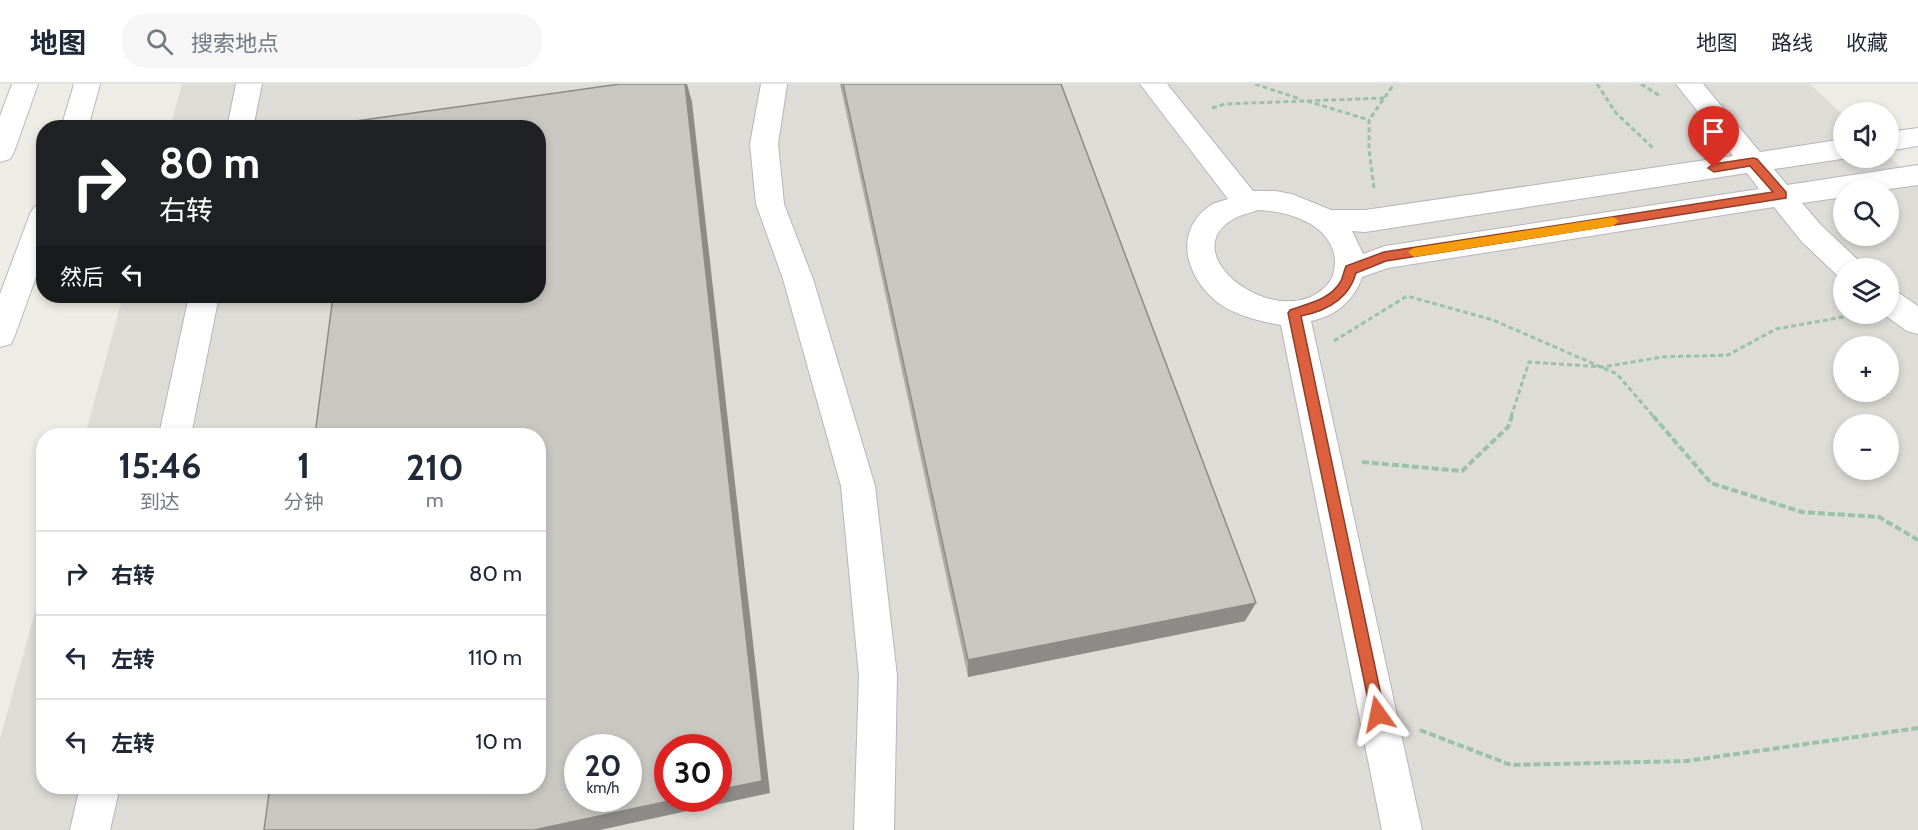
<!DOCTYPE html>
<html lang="zh">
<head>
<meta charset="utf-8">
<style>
	:root { --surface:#fff; --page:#f6f6f7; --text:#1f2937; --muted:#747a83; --line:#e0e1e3 }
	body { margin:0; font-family:Cabin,"Noto Sans SC",sans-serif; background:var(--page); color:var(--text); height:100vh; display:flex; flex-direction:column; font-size:22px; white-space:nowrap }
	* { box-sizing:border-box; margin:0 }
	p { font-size:20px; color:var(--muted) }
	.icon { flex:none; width:33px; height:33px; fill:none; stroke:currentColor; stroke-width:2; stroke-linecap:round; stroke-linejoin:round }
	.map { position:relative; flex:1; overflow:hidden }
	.drawer { position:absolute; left:36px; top:344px; width:510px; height:366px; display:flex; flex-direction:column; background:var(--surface); border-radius:24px; box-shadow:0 3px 9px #0003 }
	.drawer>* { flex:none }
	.hud { position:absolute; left:36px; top:36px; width:510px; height:183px; border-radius:24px; box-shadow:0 3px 9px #0003; background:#202124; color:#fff; overflow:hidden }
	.buttons { position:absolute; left:1833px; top:18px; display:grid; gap:12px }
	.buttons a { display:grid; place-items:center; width:66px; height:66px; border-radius:50%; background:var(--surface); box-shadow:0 3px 9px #0003; font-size:30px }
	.speed { position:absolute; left:564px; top:650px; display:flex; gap:12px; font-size:30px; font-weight:700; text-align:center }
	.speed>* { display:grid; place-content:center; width:78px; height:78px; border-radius:50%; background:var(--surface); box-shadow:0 3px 9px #0003; line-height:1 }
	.speed small { font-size:15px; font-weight:400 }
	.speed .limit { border:9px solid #d22; background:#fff; color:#111 }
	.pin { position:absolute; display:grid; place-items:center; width:51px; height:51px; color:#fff; margin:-62px -26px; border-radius:50% 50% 50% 0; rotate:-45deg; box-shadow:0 0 6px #0007 }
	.pin .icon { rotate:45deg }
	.me { position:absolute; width:66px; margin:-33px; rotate:348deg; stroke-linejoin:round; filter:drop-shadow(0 0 4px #0008) }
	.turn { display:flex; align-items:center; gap:21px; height:126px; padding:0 24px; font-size:27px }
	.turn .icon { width:78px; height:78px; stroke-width:2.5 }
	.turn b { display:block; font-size:42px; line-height:51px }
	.then { display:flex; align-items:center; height:57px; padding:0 24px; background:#0003; gap:12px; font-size:22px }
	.eta { display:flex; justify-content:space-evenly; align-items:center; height:102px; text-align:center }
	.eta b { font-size:36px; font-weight:800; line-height:42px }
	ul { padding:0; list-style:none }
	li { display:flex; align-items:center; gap:18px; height:84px; padding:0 24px; border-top:2px solid var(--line) }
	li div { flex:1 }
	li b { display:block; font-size:22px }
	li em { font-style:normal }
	header { display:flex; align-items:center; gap:36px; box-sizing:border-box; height:84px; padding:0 30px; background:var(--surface); border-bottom:2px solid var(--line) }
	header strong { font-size:28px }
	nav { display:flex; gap:33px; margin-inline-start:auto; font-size:21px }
	.search { width:420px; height:54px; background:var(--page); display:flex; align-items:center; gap:15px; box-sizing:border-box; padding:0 21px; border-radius:24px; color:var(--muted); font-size:22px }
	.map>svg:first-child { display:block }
	.industrial { fill:#dddcd7; fill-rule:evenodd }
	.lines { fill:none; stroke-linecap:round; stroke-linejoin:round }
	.minor-casing { stroke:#b5b6bb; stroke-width:2 }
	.secondary-casing { stroke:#b6b8be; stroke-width:2 }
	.path-far1 { stroke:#9bc1ab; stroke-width:3; stroke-dasharray:5 3; stroke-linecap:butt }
	.path { stroke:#9bc1ab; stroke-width:4; stroke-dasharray:7 3; stroke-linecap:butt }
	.minor { fill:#fff; fill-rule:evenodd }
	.secondary { fill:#fff; fill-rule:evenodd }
	.wall { fill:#adaba7 }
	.shaded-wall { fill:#8d8b88 }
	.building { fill:#c9c7c2; stroke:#8d8b88; stroke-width:1.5; fill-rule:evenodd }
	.route { fill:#dc603d; stroke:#8f3e28; stroke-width:1.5 }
	.slow { fill:#f59e0b }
</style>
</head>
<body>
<header>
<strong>地图</strong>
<div class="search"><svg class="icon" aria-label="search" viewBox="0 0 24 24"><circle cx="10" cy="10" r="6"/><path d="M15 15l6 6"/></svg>搜索地点</div>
<nav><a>地图</a><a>路线</a><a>收藏</a></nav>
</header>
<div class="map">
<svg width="1918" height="746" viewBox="0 0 1918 746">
	<rect width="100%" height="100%" fill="#eeede5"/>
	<path class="industrial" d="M 182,0 L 1810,0 L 1843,31 L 1844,74 L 1889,72 L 1918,99 L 1918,746 L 0,746 L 0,655 L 43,499 L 44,702 L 538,702 L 538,351 L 85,351 L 123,212 L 538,212 L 538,44 L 170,43 ZM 1844,106 L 1888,106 L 1888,152 L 1844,152 ZM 1844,184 L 1888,184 L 1888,230 L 1844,230 ZM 1844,262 L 1888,262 L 1888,308 L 1844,308 ZM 1844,340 L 1888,340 L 1888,386 L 1844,386 ZM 578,663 L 628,663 L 628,714 L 578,714 ZM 668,663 L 718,663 L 718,714 L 668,714 Z"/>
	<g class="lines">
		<defs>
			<g id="minor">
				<polygon points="236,0 262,0 253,44 227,44"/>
				<polygon points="761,0 787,0 778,60 784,120 813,195 875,402 897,592 894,746 854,746 859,592 841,402 783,195 756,120 750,60"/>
				<path d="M 1140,0 L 1167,0 L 1253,107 L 1275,107 L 1292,110 L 1331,126 L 1365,126 L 1733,72 L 1676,0 L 1703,0 L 1760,68 L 1844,55 L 1844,74 L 1848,74 L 1774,85 L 1787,101 L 1918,81 L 1918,101 L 1882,106 L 1844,106 L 1844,113 L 1802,119 L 1821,141 L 1858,176 L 1862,184 L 1844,184 L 1844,194 L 1838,192 L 1801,157 L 1774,123 L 1388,184 L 1362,193 C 1354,217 1335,232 1311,237 L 1422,746 L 1382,746 L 1281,241 C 1259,237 1236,232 1217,218 C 1186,193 1172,147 1211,121 C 1216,118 1223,117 1228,115 ZM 1747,89 L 1759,105 L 1385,162 L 1363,170 L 1352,147 L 1365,148 ZM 1258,126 C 1288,127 1333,140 1335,177 C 1335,189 1332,197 1323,205 C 1275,247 1174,171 1232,136 C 1239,131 1250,129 1258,126 Z"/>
				<polygon points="1918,44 1918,62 1888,67 1888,48"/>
				<polygon points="1888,205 1899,209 1918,222 1918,250 1907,247 1883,230 1888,230"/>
				<polygon points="189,212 219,212 191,351 159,351"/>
				<polygon points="80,702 120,702 110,746 70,746"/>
			</g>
			<g id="secondary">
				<polygon points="12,0 38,0 14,68 10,75 0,78 0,32"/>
				<polygon points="74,0 100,0 88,44 61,44"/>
				<polygon points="44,120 44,171 15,251 11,260 0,263 0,210 30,130 34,123"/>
			</g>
		</defs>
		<use href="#minor" class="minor-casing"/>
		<use href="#secondary" class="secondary-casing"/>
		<g class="path-far1">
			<polyline points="1255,0 1300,15"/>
			<polyline points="1597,0 1616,29 1653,64"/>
			<polyline points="1641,0 1660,12"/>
			<polyline points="1307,17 1369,36"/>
			<polyline points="1212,24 1225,20 1384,14"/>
			<polyline points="1374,104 1369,65 1369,36 1394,0"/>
			<polyline points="1334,257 1407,212 1493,236 1617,290 1654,333"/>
			<polyline points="1511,333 1529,278 1603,283 1662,273 1728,271 1776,245 1860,230"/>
		</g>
		<g class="path">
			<polyline points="1653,332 1711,399 1802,428 1879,433 1918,456"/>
			<polyline points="1362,378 1462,387 1508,343 1512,332"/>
			<polyline points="1420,646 1511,681 1687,677 1918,644"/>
		</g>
		<use href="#minor" class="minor"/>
		<use href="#secondary" class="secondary"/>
	</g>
	<polygon class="wall" points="840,0 1061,0 1245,537 968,593"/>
	<g class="shaded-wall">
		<polygon points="685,0 687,0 692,18 770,709 600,746 534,746 683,714 718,714"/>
		<polygon points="1256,519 1245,537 968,593 968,576"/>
	</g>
	<g class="building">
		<path d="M 620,0 L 685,0 L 762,697 L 718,706 L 718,663 L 668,663 L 668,714 L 683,714 L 534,746 L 264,746 L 270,702 L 538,702 L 538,351 L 315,351 L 333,212 L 538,212 L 538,44 L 355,44 L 356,37 ZM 578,663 L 628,663 L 628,714 L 578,714 Z"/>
		<polygon points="843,0 1061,0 1256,519 968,576"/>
	</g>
	<path class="route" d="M 1753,74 L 1757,75 L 1786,108 L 1786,114 L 1386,177 L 1356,189 C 1349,215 1326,227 1301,232 L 1385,630 L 1383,635 L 1378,638 L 1372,635 L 1288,229 L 1290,226 C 1309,219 1330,216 1341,197 C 1343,192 1344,187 1346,182 L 1384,168 L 1773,108 L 1750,82 L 1714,88 L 1708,84 L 1714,80 Z"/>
	<polygon class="slow" points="1613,133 1619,137 1613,142 1414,173 1408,168 1414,164"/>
</svg>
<div class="buttons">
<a><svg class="icon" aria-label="sound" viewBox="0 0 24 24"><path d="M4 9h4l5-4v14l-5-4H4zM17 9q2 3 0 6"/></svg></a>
<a><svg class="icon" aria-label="search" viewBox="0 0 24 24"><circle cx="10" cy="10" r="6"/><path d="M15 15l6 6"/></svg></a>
<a><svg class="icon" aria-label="layers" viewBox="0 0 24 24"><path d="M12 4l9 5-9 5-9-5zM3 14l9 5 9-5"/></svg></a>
<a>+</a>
<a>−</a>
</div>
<div class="speed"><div>20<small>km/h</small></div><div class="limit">30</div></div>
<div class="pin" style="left:1714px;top:84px;background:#d93025"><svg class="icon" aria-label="arrive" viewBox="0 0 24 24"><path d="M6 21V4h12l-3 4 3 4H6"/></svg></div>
<svg class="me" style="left:1378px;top:630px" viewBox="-20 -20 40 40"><path d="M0-17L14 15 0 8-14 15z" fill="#dc603d" stroke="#fff" stroke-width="4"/></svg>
<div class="hud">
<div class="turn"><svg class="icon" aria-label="right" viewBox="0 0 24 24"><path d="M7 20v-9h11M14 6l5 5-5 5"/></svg><div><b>80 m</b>右转</div></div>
<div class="then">然后<svg class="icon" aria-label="left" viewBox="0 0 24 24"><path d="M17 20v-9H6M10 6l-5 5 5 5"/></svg></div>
</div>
<section class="drawer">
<div class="eta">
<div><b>15:46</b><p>到达</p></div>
<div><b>1</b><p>分钟</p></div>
<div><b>210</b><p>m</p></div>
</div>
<ul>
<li><svg class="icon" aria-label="right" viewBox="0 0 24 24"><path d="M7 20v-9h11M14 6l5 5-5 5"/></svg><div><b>右转</b></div><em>80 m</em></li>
<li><svg class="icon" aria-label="left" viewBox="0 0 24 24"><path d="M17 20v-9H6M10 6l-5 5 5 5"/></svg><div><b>左转</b></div><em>110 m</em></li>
<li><svg class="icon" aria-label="left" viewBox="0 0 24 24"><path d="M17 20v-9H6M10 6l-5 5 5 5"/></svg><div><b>左转</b></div><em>10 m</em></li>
</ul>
</section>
</div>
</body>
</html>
